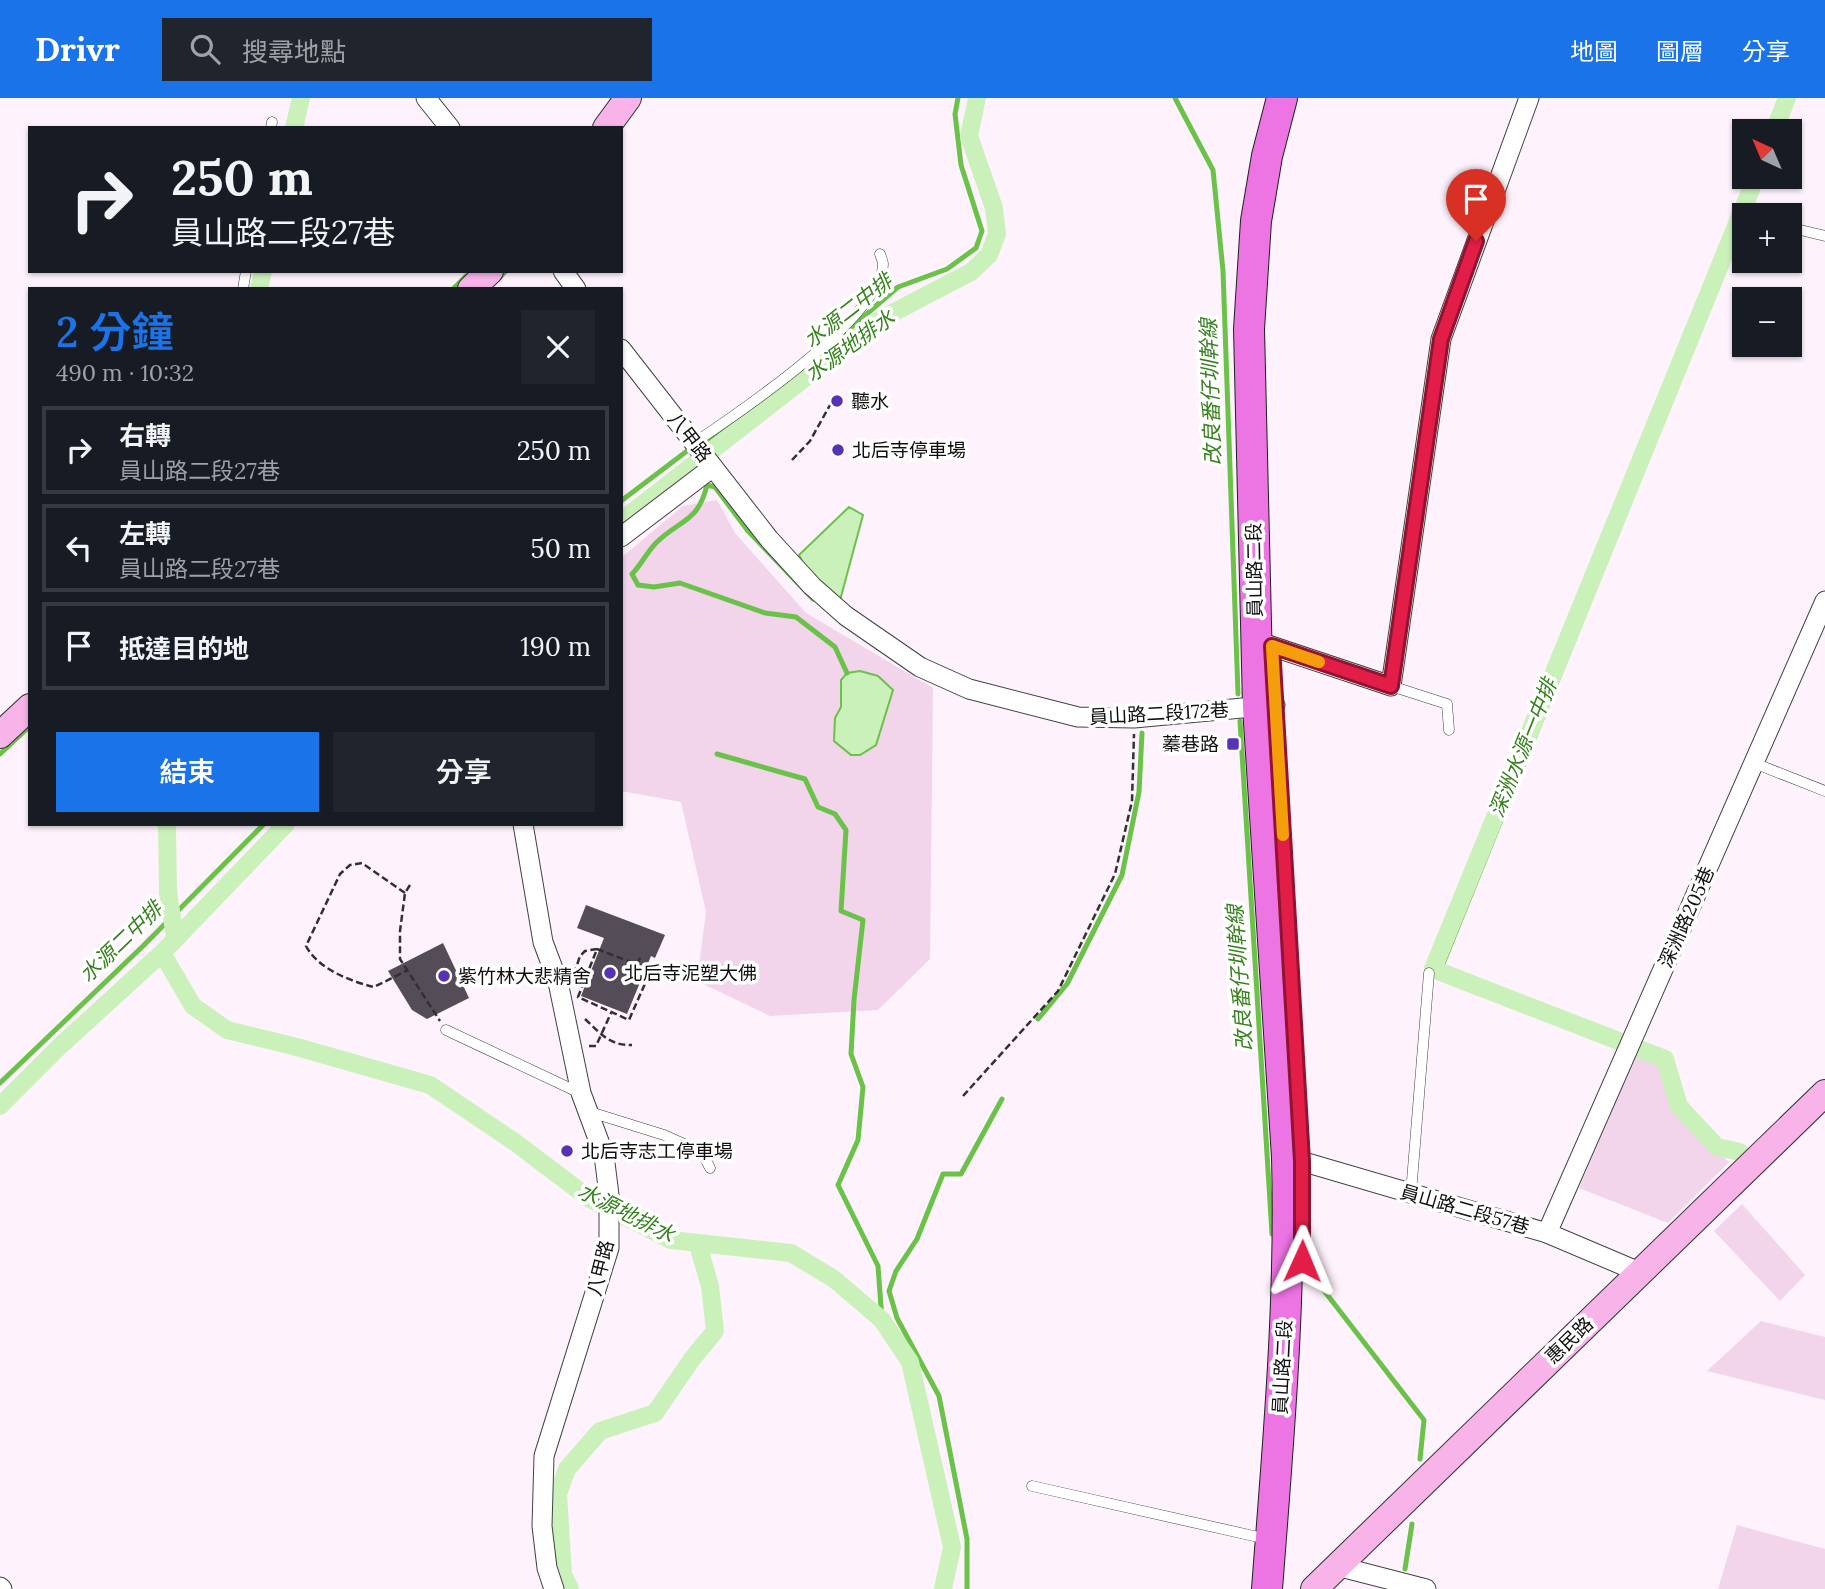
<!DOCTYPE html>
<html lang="zh-TW">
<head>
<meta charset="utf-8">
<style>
	:root { --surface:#171b24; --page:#20242c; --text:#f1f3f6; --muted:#9ea1a6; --line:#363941; --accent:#1a73e8 }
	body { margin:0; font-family:Lora,"Noto Sans TC",serif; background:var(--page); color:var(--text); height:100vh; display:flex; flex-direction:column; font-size:26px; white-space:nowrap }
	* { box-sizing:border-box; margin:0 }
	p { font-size:23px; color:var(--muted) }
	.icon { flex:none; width:38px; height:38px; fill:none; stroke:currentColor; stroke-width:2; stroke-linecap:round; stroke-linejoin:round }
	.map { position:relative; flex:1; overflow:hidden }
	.drawer { position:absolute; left:28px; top:189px; width:595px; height:539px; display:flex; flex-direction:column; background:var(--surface); border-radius:0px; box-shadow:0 2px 5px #0004 }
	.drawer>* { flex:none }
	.hud { position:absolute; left:28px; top:28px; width:595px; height:147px; border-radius:0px; box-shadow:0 2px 5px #0004; background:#171b24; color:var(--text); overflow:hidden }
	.needle { width:46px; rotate:316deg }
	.controls { position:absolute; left:1732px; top:21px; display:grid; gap:14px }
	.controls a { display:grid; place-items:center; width:70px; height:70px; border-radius:0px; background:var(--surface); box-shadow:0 2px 5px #0004; font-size:35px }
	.pin { position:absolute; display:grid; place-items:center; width:60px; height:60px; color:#fff; margin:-72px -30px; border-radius:50% 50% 50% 0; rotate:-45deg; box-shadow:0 0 7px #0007 }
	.pin .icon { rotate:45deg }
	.me { position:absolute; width:77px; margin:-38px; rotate:1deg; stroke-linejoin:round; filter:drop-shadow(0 0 5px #0008) }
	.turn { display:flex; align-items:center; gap:24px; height:147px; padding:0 28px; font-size:32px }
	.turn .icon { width:91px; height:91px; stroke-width:2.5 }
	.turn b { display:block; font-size:49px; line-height:60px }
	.round { display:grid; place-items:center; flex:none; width:74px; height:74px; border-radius:0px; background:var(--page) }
	.head { display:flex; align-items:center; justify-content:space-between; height:119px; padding:0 28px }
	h1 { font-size:42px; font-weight:600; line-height:52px; color:var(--accent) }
	.primary-button { display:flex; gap:14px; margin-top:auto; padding:14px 28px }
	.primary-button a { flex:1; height:80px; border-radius:0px; background:var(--accent); color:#fff; font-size:28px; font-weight:600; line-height:80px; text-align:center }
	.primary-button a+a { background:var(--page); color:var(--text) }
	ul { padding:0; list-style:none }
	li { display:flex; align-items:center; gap:21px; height:88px; margin:0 14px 10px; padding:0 14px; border:4px solid var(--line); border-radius:0px }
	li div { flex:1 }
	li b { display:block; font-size:26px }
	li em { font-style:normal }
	header { display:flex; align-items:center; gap:42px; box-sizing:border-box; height:98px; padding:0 35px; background:var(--accent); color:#fff }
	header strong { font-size:33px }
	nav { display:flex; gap:38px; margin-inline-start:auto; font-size:24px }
	.search { width:490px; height:63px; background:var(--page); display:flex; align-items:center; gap:18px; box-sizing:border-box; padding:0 24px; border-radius:0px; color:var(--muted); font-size:26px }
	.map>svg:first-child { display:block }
	.farmland { fill:#f2d4eb }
	.water { fill:#cbf1bb; stroke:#6ac248; stroke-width:2 }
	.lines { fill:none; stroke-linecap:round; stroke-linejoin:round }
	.stream { stroke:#6ac248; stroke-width:5 }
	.canal { stroke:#cbf1bb; stroke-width:18 }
	.building { fill:#544d57 }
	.lane-casing { stroke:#424242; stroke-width:11 }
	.street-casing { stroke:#424242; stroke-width:21 }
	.secondary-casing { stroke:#313131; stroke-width:28 }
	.primary-casing { stroke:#202020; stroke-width:32 }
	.path { stroke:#313131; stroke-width:2.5; stroke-dasharray:7 3.5; stroke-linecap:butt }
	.lane { stroke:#fff; stroke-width:10 }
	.street { stroke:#fff; stroke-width:19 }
	.secondary { stroke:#f8b3e9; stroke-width:26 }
	.primary { stroke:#ed74e3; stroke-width:30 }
	.route-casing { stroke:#92132f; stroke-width:18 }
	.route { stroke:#e11d48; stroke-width:12 }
	.slow { stroke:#f59e0b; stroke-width:12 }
	.poi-dot { fill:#5732b4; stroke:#fff; stroke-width:2.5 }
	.labels { text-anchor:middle; stroke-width:7; stroke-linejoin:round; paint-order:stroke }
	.poi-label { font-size:19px; fill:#0f0f0f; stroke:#fff; text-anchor:start }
	.street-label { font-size:19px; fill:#0f0f0f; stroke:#fff }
	.water-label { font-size:21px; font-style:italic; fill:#37831f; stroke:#fff }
</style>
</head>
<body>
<header>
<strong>Drivr</strong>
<div class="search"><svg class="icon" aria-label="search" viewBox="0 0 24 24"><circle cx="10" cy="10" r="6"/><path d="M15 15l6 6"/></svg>搜尋地點</div>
<nav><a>地圖</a><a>圖層</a><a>分享</a></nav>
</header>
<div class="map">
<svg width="1825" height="1491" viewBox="0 0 1825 1491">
	<rect width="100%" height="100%" fill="#fef3fc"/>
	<g class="farmland">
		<polygon points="717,402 735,435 806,515 933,590 930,861 878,912 770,918 697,883 706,814 681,704 621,693 621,460 683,408"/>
		<polygon points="1637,954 1666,964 1680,1018 1695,1036 1729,1064 1668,1125 1579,1090"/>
		<polygon points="1742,1106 1805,1177 1780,1203 1714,1133"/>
		<polygon points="1761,1223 1825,1239 1825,1302 1707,1273"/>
		<polygon points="1737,1427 1825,1451 1825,1491 1718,1491"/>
	</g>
	<g class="water">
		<polygon points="849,409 863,417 839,506 807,473 799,457"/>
		<polygon points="860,573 878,578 893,592 876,647 860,657 851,657 834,643 835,620 841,609 841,582 847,575"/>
	</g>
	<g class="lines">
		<g class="stream">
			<polyline points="1175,0 1213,72 1223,173 1238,596"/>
			<polyline points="1780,33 1793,0"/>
			<polyline points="1746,117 1761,79"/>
			<polyline points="498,181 506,173"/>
			<polyline points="453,191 466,178"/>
			<polyline points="833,245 898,189 947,171 976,150 982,133 961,67 955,16 958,0"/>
			<polyline points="700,346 720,337 763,302"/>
			<polyline points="695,368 695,369"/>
			<polyline points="621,403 691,350"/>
			<path d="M 813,501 L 748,433 L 715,389 L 707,387 C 698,425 680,421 656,445 C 647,454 641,467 632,476 L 638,487 L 654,489 L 680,485 L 765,515 L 796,519 L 835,549 L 847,575"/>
			<polyline points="1240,623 1272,1136"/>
			<polyline points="0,656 30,628"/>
			<polyline points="717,656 805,681 818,709 835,716 846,732 841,813 863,822 854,902 851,956 863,989 858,1042 838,1087 878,1168 882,1222"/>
			<polyline points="1442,868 1745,119"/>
			<polyline points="1038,921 1067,886 1122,777 1139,694 1142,635"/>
			<polyline points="0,985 143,848 264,726"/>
			<polyline points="1322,1190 1424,1322 1420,1361"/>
			<polyline points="552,1450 563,1476"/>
			<polyline points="1405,1471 1412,1426"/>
			<polyline points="967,1491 967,1441 939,1298 897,1220 889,1193 896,1173 917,1141 943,1076 961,1076 1002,1001"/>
		</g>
		<g class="canal">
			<polyline points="294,30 301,0"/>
			<polyline points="1774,33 1787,0"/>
			<polyline points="259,191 263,173"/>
			<polyline points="621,423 881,221 971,174 989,157 997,136 994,110 969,38 977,0"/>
			<polyline points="167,726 168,794 175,839"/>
			<polyline points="286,726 162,855 193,908 227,932 297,949 430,987 516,1045 590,1101 671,1142 791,1155 834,1181 882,1222 910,1264 952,1449 943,1491"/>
			<polyline points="0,1008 60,948 162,855"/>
			<polyline points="1740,1054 1717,1049 1679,1008 1665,961 1433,871 1756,79"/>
			<polyline points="570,1491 563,1476 558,1396 567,1371 600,1333 655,1315 692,1261 715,1233 710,1188 698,1147"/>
		</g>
	</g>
	<g class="building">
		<polygon points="586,807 665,837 655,860 651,858 627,916 581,898 604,840 577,830"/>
		<polygon points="443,845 469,900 427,921 412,912 388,873"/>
	</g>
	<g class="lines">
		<defs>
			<g id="lane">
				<polyline points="271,30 272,24"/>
				<polyline points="1792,130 1825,138"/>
				<polyline points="243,191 246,173"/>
				<path d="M 694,345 C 737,316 882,219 883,166 C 883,163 881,159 880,156"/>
				<polyline points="1391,588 1447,606 1449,632"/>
				<polyline points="1754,665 1825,693"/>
				<polyline points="446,932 580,995"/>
				<polyline points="587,1013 664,1037 702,1054 710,1070"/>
				<polyline points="1411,1095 1429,875"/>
				<polyline points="1032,1388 1267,1441"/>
			</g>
			<g id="street">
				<polyline points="426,0 450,30"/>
				<polyline points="563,173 576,191"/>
				<polyline points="621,251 769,441 812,488 846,518 920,569 969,591 1078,619 1134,620 1275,607"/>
				<polyline points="621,439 713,369"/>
				<polyline points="1256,543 1391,588 1441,241 1529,0"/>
				<polyline points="523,726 543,844 558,884 581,995 604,1057 609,1097 609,1150 544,1358 542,1428 547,1470 554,1491"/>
				<polyline points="1287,1059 1547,1135 1639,1174"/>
				<polyline points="1547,1135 1825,503"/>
				<polyline points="1337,1468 1426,1491"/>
				<polyline points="0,1489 2,1491"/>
			</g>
			<g id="secondary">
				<polyline points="606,30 628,0"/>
				<polyline points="471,191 490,173"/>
				<polyline points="0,637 30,609"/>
				<polyline points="1314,1491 1825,995"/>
			</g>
			<path id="primary" d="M 1267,1491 C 1278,1347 1291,1203 1287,1059 L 1258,609 L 1249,231 L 1256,123 L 1267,58 L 1282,0"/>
		</defs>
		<use href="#lane" class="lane-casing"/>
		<use href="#street" class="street-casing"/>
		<use href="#secondary" class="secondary-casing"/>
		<use href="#primary" class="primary-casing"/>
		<g class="path">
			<polyline points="792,362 810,343 830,307"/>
			<polyline points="410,787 405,795 400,833 400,861 440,923"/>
			<path d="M 405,795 L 362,765 L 350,767 L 340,776 L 306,848 C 318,871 350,883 374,889 L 408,872"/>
			<polygon points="597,851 651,872 629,922 578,899"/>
			<polyline points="637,866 641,858"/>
			<polyline points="574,876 580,858 585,853 597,851"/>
			<path d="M 585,921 C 600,935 610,948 632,947"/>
			<polyline points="589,948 596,948 611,915"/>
			<polyline points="963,998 1058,893 1115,776 1132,703 1134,636"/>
		</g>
		<use href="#lane" class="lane"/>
		<use href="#street" class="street"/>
		<use href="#secondary" class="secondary"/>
		<use href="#primary" class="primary"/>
	</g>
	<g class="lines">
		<defs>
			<polyline id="route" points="1302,1163 1302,1063 1272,548 1391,588 1441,241 1476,143"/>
		</defs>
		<use href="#route" class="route-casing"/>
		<use href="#route" class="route"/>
		<polyline class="slow" points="1283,737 1272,548 1319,564"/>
	</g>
	<g class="poi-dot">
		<circle cx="837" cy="303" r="7"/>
		<circle cx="838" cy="352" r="7"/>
		<rect x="1226" y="639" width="14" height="14" rx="3.5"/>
		<circle cx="610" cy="875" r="7"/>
		<circle cx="444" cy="878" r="7"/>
		<circle cx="567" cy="1053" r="7"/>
	</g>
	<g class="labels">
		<g class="poi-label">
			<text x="851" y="310">聽水</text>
			<text x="852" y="359">北后寺停車場</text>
			<text x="1219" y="653" text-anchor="end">蓁巷路</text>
			<text x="624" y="882">北后寺泥塑大佛</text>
			<text x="458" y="885">紫竹林大悲精舍</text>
			<text x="581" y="1060">北后寺志工停車場</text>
		</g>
		<g class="street-label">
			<text transform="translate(690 339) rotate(52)" y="7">八甲路</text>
			<text transform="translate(1254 472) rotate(-91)" y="7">員山路二段</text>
			<text transform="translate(1159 615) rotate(-3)" y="7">員山路二段172巷</text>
			<text transform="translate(1686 819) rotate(-66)" y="7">深洲路205巷</text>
			<text transform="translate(1465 1111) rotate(16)" y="7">員山路二段57巷</text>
			<text transform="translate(600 1170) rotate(-76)" y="7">八甲路</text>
			<text transform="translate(1569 1242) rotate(-44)" y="7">惠民路</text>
			<text transform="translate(1282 1269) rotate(-87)" y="7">員山路二段</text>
		</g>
		<g class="water-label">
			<text transform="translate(848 213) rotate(-38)" y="7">水源二中排</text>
			<text transform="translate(850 248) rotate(-36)" y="7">水源地排水</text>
			<text transform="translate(1211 294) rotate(-92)" y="7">改良番仔圳幹線</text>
			<text transform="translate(1523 650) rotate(-68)" y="7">深洲水源一中排</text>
			<text transform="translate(121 844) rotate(-44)" y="7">水源二中排</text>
			<text transform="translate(1240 880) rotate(-94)" y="7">改良番仔圳幹線</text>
			<text transform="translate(626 1115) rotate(27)" y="7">水源地排水</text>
		</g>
	</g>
</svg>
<div class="controls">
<a><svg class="needle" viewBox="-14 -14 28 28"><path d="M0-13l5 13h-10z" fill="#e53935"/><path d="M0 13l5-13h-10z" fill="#9ea1a6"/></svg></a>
<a>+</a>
<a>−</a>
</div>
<div class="pin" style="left:1476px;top:143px;background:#d93025"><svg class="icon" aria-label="arrive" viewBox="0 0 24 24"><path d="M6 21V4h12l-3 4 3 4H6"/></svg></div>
<svg class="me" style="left:1302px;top:1163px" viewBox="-20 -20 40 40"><path d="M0-17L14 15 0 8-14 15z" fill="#e11d48" stroke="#fff" stroke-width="4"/></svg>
<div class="hud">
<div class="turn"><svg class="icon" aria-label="right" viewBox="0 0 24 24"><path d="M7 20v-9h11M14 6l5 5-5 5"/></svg><div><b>250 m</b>員山路二段27巷</div></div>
</div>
<section class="drawer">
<div class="head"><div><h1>2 分鐘</h1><p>490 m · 10:32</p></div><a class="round"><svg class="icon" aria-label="close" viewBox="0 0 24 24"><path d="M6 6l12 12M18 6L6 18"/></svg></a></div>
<ul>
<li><svg class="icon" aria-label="right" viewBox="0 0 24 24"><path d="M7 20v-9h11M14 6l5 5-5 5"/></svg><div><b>右轉</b><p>員山路二段27巷</p></div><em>250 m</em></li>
<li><svg class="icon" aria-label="left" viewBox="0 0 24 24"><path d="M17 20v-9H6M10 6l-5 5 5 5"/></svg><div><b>左轉</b><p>員山路二段27巷</p></div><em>50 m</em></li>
<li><svg class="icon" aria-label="arrive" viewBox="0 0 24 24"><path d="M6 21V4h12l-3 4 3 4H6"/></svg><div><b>抵達目的地</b></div><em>190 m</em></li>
</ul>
<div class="primary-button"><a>結束</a><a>分享</a></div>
</section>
</div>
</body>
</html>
